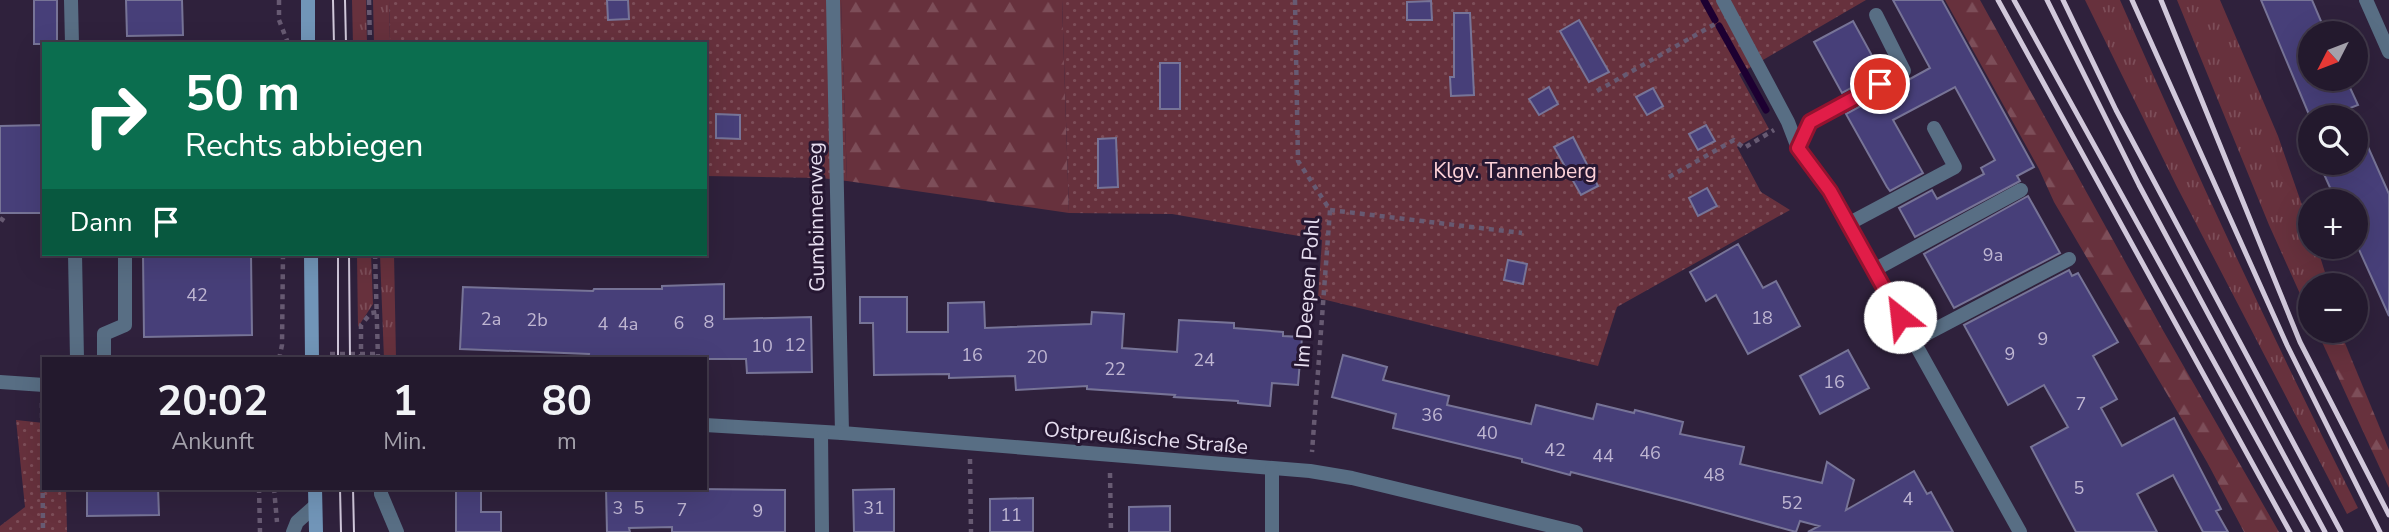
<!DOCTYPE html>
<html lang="de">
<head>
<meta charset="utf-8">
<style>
	:root { --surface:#23192d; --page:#2f2639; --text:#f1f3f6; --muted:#a3a0aa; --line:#403849 }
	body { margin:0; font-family:"Nunito Sans",sans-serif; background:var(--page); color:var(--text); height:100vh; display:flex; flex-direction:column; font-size:26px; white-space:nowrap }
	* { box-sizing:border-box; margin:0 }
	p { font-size:23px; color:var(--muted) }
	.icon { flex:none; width:38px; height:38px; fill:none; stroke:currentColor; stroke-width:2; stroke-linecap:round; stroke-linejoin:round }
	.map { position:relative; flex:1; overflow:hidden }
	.drawer { position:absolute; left:42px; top:357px; width:665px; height:133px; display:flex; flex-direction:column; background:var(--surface); border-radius:0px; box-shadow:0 7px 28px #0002,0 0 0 2px var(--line) }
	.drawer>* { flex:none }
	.top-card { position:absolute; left:42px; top:42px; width:665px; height:214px; border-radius:0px; box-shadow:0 7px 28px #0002,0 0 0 2px var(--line); background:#0b6e4f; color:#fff; overflow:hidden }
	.needle { width:46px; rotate:228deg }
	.buttons { position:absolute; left:2298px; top:21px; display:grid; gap:14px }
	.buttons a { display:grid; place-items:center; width:70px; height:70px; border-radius:50%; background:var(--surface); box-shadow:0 7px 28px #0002,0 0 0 2px var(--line); font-size:35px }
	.pin { position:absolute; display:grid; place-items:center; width:60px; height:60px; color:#fff; margin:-30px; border:4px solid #fff; border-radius:50%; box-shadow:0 2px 7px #0007 }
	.me { position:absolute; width:77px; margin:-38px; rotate:331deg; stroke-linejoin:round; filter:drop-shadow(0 0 5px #0008) }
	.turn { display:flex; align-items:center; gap:24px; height:147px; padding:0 28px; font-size:32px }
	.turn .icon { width:91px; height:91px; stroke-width:2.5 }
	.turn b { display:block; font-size:49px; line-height:60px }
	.then { display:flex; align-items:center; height:66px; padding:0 28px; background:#0003; gap:14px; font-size:26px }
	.eta { display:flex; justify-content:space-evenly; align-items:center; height:119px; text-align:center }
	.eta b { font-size:42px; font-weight:700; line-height:49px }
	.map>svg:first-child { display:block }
	.grass { fill:url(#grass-tufts) }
	.forest { fill:url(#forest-firs) }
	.park { fill:url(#park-dots) }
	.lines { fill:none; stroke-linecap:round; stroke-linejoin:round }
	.stream { stroke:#1d0031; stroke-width:7 }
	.building { fill:#473f79; stroke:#777497; stroke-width:2 }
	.path { stroke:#675a72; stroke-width:4.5; stroke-dasharray:5 5; stroke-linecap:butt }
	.service { stroke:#586e84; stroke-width:14 }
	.minor { stroke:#586e84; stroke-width:14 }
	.secondary { stroke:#7195b8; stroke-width:14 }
	.tram { stroke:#d1c8db; stroke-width:2 }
	.rail { stroke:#d1c8db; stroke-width:5 }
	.route-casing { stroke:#92132f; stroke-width:18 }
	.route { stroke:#e11d48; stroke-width:12 }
	.labels { text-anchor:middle; stroke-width:6; stroke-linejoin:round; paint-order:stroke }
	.number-label { font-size:18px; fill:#bfb6d2 }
	.park-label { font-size:21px; fill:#fed2d9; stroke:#261732 }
	.street-label { font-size:21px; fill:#e7def0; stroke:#261732 }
</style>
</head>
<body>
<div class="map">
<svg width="2389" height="532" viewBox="0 0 2389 532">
	<defs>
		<pattern id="grass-tufts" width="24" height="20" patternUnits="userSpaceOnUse" patternTransform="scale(1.75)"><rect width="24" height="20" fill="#67313d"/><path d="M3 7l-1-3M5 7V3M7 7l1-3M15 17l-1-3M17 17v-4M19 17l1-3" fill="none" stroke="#7d4e59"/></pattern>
		<pattern id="forest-firs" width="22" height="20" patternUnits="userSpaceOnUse" patternTransform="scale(1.75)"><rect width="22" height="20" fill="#67313d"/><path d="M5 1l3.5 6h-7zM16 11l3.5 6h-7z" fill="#7d4e59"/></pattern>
		<pattern id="park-dots" width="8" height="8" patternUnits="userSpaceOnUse" patternTransform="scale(1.75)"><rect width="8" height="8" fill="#67313d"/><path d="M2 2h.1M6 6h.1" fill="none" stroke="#7d4e59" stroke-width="1.8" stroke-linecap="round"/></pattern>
	</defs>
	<rect width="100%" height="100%" fill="#2f213c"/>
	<g class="grass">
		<polygon points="352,0 366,0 367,44 353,44"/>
		<polygon points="373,0 389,0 390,44 374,44"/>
		<path d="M 2085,0 L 2120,0 C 2195,171 2274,341 2358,508 L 2347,514 L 2177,187 Z"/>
		<polygon points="2177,0 2220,0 2278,136 2310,228 2310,247 2317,247 2329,285 2310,285 2310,296 2301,296 2269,225"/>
		<polygon points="357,254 371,254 373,304 358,327"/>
		<polygon points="380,254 394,254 396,359 384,359"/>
	</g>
	<g class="forest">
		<polygon points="841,0 1062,0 1069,213 847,181"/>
		<polygon points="1945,0 1980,0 2164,332 2279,532 2244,532 2207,462 2054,202 2039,169"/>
		<polygon points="2317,331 2340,331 2389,450 2389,488"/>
	</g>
	<g class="park">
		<polygon points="389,0 841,0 847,181 821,178 705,176 705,44 390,44"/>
		<polygon points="1062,0 1866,0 1739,74 1769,129 1737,147 1761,192 1790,210 1617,307 1598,366 1318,298 1322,240 1172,214 1069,213"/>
		<polygon points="16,420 44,423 44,488 66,488 67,532 0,532 0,526 25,507"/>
	</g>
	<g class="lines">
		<g class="stream">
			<polyline points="1704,0 1715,20"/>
			<polyline points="1719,26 1766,110"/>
		</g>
	</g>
	<g class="building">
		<rect x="34" y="0" width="23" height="44"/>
		<polygon points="126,0 182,0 183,35 127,36"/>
		<polygon points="607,0 628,0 629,19 608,20"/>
		<polygon points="1893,0 1942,0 2034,167 2017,176 2020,181 1915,237 1899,208 1932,190 1937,199 1984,174 1981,168 1995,160 1955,87 1893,120 1923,173 1890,191 1887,187 1846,114 1930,68"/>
		<polygon points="2261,0 2312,0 2326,33 2310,33 2310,79 2346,79 2358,105 2350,108 2354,117 2310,117"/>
		<polygon points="1431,1 1432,20 1407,20 1407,2"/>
		<polygon points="1454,13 1470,13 1474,95 1451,96 1450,77 1454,77"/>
		<polygon points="1579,20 1609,72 1589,82 1560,31"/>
		<polygon points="1853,21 1881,72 1842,93 1814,42"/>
		<rect x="1160" y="63" width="20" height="46"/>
		<polygon points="1549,87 1558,104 1539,115 1529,99"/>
		<polygon points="1653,88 1663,106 1647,115 1636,97"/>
		<polygon points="716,114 740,115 740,139 716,138"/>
		<polygon points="2356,120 2389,194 2389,316 2356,243 2356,201 2336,201 2319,163 2356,163"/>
		<polygon points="44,125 44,213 0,213 0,126"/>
		<polygon points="1706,125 1715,141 1698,150 1689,134"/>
		<polygon points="1573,137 1598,186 1581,195 1554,147"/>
		<polygon points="1116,138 1118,187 1098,188 1098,139"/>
		<polygon points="1707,188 1717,206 1698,216 1689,198"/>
		<polygon points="2028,196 2060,253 1954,308 1924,254"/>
		<polygon points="1738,244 1763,288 1776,281 1800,326 1748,354 1716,295 1706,301 1690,272"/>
		<polygon points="143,254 251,254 252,335 144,337"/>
		<polygon points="1508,260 1527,264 1523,284 1504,280"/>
		<polygon points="2069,270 2072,276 2078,273 2118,342 2093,356 2117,399 2101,408 2122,446 2174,418 2221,509 2216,511 2228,532 2203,532 2173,475 2137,494 2157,532 2076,532 2031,447 2068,427 2044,385 2008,405 1964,325"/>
		<polygon points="724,284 724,319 811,317 812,372 747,373 746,359 588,359 589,354 460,349 463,287 593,291 594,289 662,289 662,286"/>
		<polygon points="860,297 907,297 907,332 948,332 948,303 984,302 985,328 1091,324 1092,312 1124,314 1122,348 1177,352 1179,320 1234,323 1234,328 1283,332 1283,336 1302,337 1298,385 1272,383 1270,406 1238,403 1238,401 1174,397 1175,395 1087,389 1087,386 1016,390 1015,376 949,378 949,374 874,375 873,323 860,323"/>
		<polygon points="1848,350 1869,388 1820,414 1800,376"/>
		<polygon points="1343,355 1387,367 1383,380 1449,396 1447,405 1531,424 1536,405 1593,419 1597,404 1634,413 1635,410 1683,422 1680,434 1744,447 1740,464 1822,483 1827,462 1854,480 1846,510 1914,471 1927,494 1931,492 1953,532 1808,532 1819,526 1800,521 1796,532 1683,501 1571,472 1570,475 1522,462 1522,459 1393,428 1396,414 1332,397"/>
		<polygon points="87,488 158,488 159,515 87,516"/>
		<polygon points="456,488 481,488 481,512 501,512 501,532 456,532"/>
		<polygon points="606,488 785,490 785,532 672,532 672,527 629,528 630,532 607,532"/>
		<polygon points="894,489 894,532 854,532 853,490"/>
		<polygon points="1033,498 1033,532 990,532 990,499"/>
		<polygon points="1170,506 1170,532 1129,532 1129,507"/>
	</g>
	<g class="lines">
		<g class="path">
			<polyline points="279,0 279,20 288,43"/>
			<polyline points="369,0 370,44"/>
			<polyline points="1295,0 1298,161 1330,210 1312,452"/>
			<polyline points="1597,91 1715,24"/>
			<polyline points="1669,177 1734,140 1744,148 1774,130"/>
			<polyline points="1330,210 1522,233"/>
			<polyline points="0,218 6,222"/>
			<polyline points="375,254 378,359"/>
			<polyline points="330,354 378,354"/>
			<polyline points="279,359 282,345 283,254"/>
			<polyline points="361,359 361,325 371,313 378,312"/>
			<polyline points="42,403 43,532"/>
			<polyline points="970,459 971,532"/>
			<polyline points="1110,473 1111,532"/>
			<polyline points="259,488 260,532"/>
			<polyline points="274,488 277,522"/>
		</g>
		<g class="service">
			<polyline points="833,0 842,433"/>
			<polyline points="1723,0 1788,122 1798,148"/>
			<polyline points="1798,148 1809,122 1904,71 1876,15"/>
			<polyline points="1848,224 1955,167 1934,128"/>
			<polyline points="1874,270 2021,190"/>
			<polyline points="1913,341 2069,259"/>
			<polyline points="104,359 104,334 125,325 125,254"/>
		</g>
		<g class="minor">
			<polyline points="71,0 72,44"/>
			<polyline points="2366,0 2389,52"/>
			<polyline points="1798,148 1830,191 2020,532"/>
			<polyline points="75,254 77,359"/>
			<polyline points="0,382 44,385"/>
			<polyline points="705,425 842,433 1310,471 1352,478 1576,532"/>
			<polyline points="821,432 822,532"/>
			<polyline points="381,488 381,494 397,532"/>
			<polyline points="293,532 297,522 315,506"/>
			<polyline points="1272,532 1272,469"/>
		</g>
		<g class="secondary">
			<polyline points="308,0 308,44"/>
			<polyline points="311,254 312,359"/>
			<polyline points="315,488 316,532"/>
		</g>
		<g class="tram">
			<polyline points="333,0 334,44"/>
			<polyline points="345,0 346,44"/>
			<polyline points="338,254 338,359"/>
			<polyline points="349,254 350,359"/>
			<polyline points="340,488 341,532"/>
			<polyline points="353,488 354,532"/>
		</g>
		<g class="rail">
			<polyline points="1998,0 2290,532"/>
			<polyline points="2014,0 2308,532"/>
			<polyline points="2047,0 2139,185 2325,532"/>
			<polyline points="2063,0 2116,110 2341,532"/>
			<polyline points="2132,0 2287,345 2380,532"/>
			<polyline points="2161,0 2300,342 2389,515"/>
		</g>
	</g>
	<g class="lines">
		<defs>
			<polyline id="route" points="1880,84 1810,122 1798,148 1830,191 1900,317"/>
		</defs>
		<use href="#route" class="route-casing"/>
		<use href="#route" class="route"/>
	</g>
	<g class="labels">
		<g class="number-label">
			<text x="1993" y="261">9a</text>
			<text x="197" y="301">42</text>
			<text x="1762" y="324">18</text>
			<text x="491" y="325">2a</text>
			<text x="537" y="326">2b</text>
			<text x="709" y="328">8</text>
			<text x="679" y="329">6</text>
			<text x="603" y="330">4</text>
			<text x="628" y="330">4a</text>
			<text x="2043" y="345">9</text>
			<text x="795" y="351">12</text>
			<text x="762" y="352">10</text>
			<text x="2010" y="360">9</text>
			<text x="972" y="361">16</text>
			<text x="1037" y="363">20</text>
			<text x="1204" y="366">24</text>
			<text x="1115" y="375">22</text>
			<text x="1834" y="388">16</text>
			<text x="2081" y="410">7</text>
			<text x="1432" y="421">36</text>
			<text x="1487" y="439">40</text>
			<text x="1555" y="456">42</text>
			<text x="1650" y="459">46</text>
			<text x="1603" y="462">44</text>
			<text x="1714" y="481">48</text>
			<text x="2079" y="494">5</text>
			<text x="1908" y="505">4</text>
			<text x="1792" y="509">52</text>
			<text x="618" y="514">3</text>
			<text x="639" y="514">5</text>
			<text x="874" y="514">31</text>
			<text x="682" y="516">7</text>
			<text x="758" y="517">9</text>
			<text x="1011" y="521">11</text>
		</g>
		<g class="park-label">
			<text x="1515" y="178">Klgv. Tannenberg</text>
		</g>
		<g class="street-label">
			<text transform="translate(816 217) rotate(-91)" y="7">Gumbinnenweg</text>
			<text transform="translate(1307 293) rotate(-86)" y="7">Im Deepen Pohl</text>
			<text transform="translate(1146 438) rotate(5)" y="7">Ostpreußische Straße</text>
		</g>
	</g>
</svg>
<div class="buttons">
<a><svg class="needle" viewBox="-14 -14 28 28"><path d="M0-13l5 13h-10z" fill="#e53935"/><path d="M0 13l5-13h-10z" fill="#a3a0aa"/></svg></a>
<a><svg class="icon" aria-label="search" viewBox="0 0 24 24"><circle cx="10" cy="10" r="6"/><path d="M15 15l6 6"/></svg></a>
<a>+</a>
<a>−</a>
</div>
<div class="pin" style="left:1880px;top:84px;background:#d93025"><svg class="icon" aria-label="arrive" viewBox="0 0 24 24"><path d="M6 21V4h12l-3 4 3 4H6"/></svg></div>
<svg class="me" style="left:1900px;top:317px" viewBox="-20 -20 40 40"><circle r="19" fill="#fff"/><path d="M0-13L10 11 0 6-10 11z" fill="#e11d48"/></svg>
<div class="top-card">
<div class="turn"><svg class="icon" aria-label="right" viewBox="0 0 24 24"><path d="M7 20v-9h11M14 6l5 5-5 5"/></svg><div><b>50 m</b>Rechts abbiegen</div></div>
<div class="then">Dann<svg class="icon" aria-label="arrive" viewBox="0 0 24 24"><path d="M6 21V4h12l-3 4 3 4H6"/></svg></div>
</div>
<section class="drawer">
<div class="eta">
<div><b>20:02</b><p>Ankunft</p></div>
<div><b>1</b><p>Min.</p></div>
<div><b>80</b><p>m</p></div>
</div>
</section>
</div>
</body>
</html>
